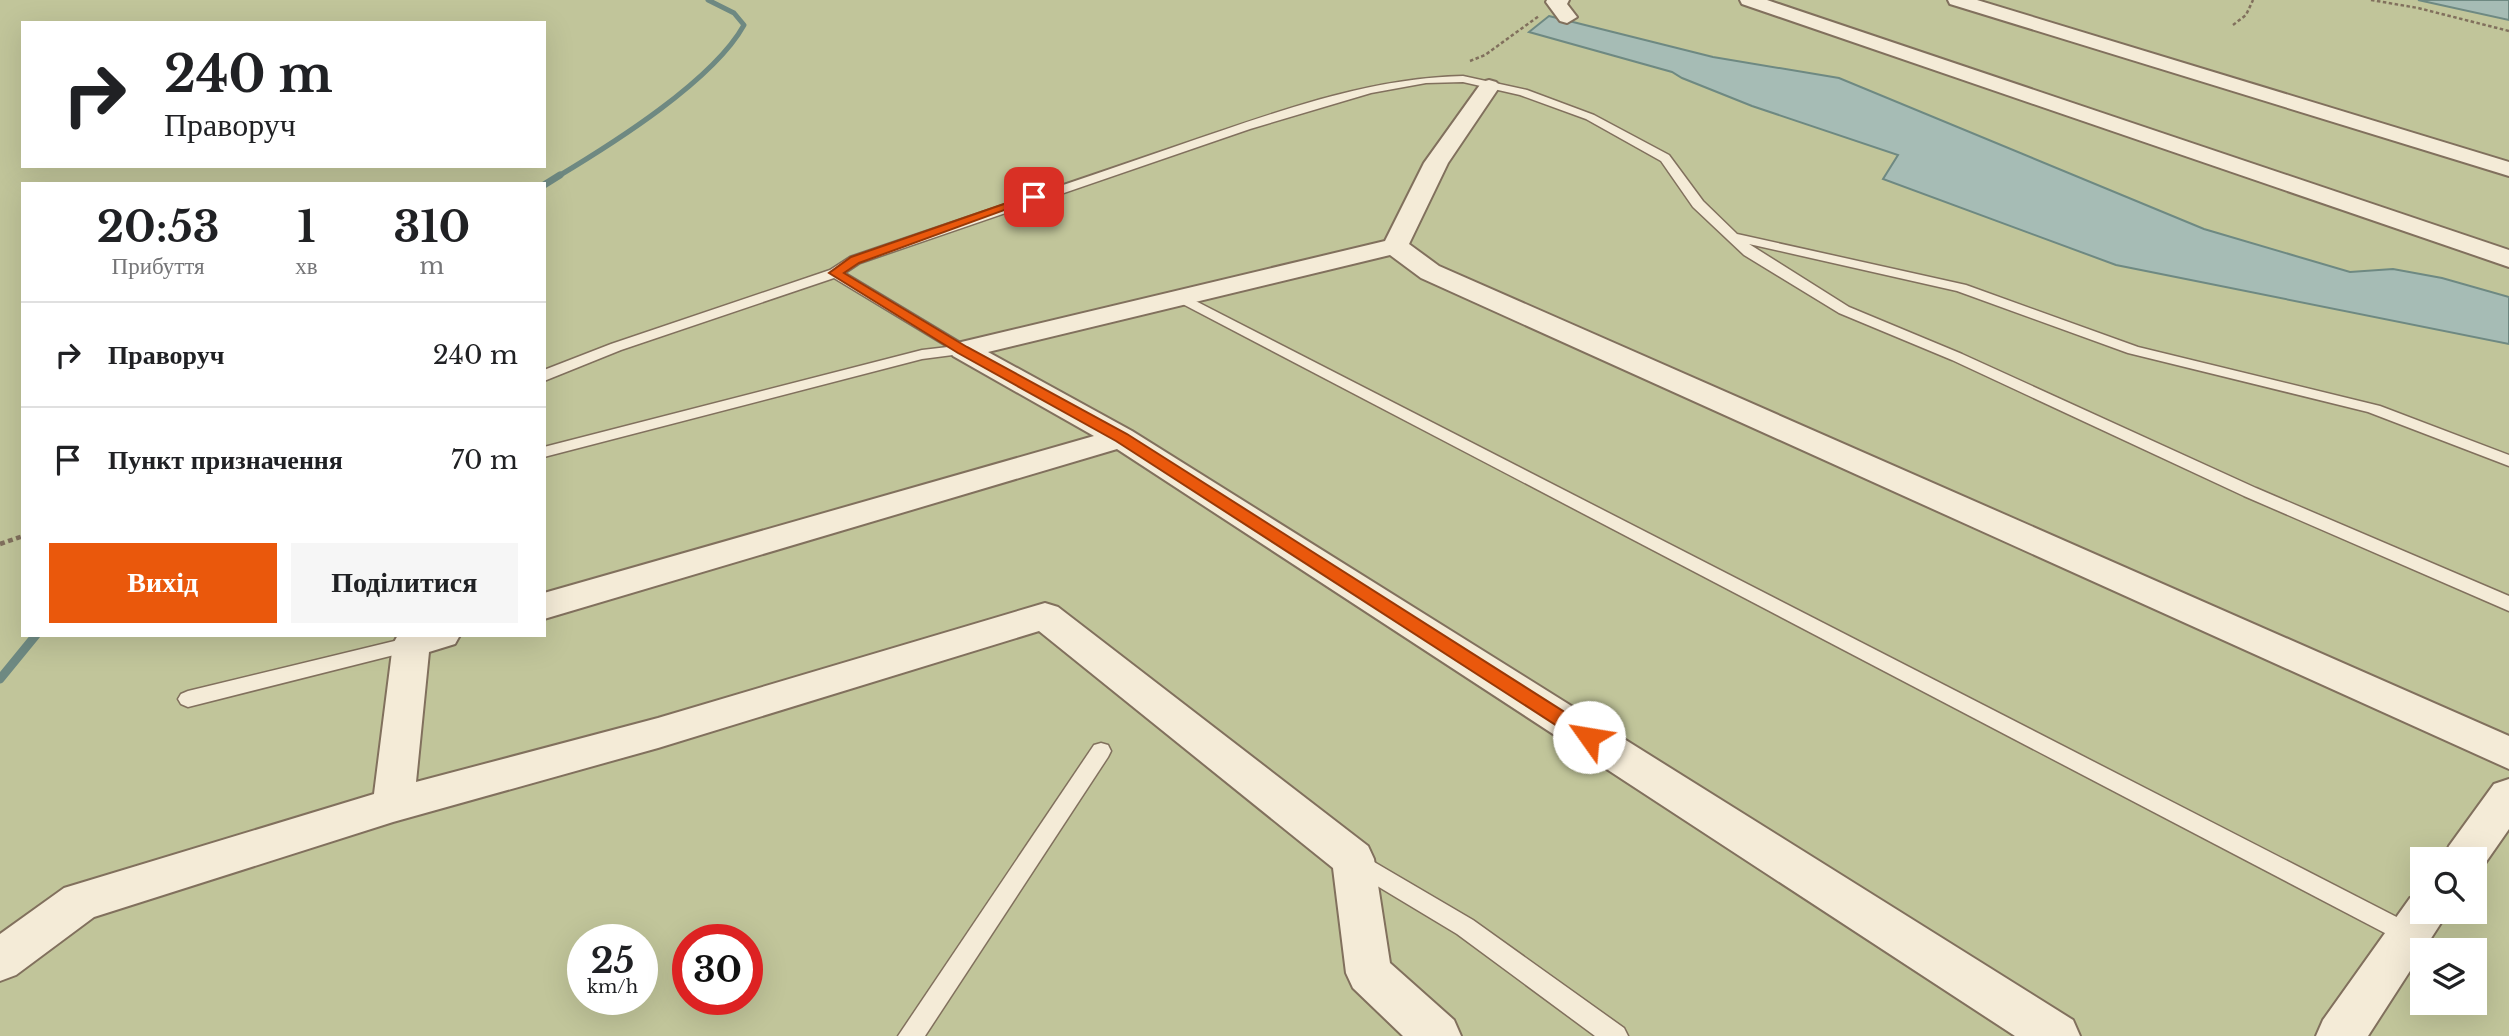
<!DOCTYPE html>
<html lang="uk">
<head>
<meta charset="utf-8">
<style>
	:root { --surface:#fff; --page:#f6f6f6; --text:#202124; --muted:#757577; --line:#e0e0e0; --accent:#ea580c }
	body { margin:0; font-family:"Libre Baskerville",serif; background:var(--page); color:var(--text); height:100vh; display:flex; flex-direction:column; font-size:26px; white-space:nowrap }
	* { box-sizing:border-box; margin:0 }
	p { font-size:23px; color:var(--muted) }
	.icon { flex:none; width:38px; height:38px; fill:none; stroke:currentColor; stroke-width:2; stroke-linecap:round; stroke-linejoin:round }
	.map { position:relative; flex:1; overflow:hidden }
	.side { position:absolute; left:21px; top:182px; width:525px; height:455px; display:flex; flex-direction:column; background:var(--surface); border-radius:0px; box-shadow:0 7px 28px #0002 }
	.side>* { flex:none }
	.top-card { position:absolute; left:21px; top:21px; width:525px; height:147px; border-radius:0px; box-shadow:0 7px 28px #0002; background:#fff; color:var(--text); overflow:hidden }
	.controls { position:absolute; left:2410px; top:847px; display:grid; gap:14px }
	.controls a { display:grid; place-items:center; width:77px; height:77px; border-radius:0px; background:var(--surface); box-shadow:0 7px 28px #0002; font-size:35px }
	.speed { position:absolute; left:567px; top:924px; display:flex; gap:14px; font-size:35px; font-weight:700; text-align:center }
	.speed>* { display:grid; place-content:center; width:91px; height:91px; border-radius:50%; background:var(--surface); box-shadow:0 7px 28px #0002; line-height:1 }
	.speed small { font-size:18px; font-weight:400 }
	.speed .limit { border:10px solid #d22; background:#fff; color:#111 }
	.pin { position:absolute; display:grid; place-items:center; width:60px; height:60px; color:#fff; margin:-30px; border-radius:14px; box-shadow:0 4px 10px #0006 }
	.me { position:absolute; width:77px; margin:-38px; rotate:302deg; stroke-linejoin:round; filter:drop-shadow(0 0 5px #0008) }
	.turn { display:flex; align-items:center; gap:24px; height:147px; padding:0 28px; font-size:32px }
	.turn .icon { width:91px; height:91px; stroke-width:2.5 }
	.turn b { display:block; font-size:49px; line-height:60px }
	.eta { display:flex; justify-content:space-evenly; align-items:center; height:119px; text-align:center }
	.eta b { font-size:42px; font-weight:700; line-height:49px }
	.cta { display:flex; gap:14px; margin-top:auto; padding:14px 28px }
	.cta a { flex:1; height:80px; border-radius:0px; background:var(--accent); color:#fff; font-size:28px; font-weight:700; line-height:80px; text-align:center }
	.cta a+a { background:var(--page); color:var(--text) }
	ul { padding:0; list-style:none }
	li { display:flex; align-items:center; gap:21px; height:105px; padding:0 28px; border-top:2px solid var(--line) }
	li div { flex:1 }
	li b { display:block; font-size:26px }
	li em { font-style:normal }
	.map>svg:first-child { display:block }
	.green { fill:#c1c59a; fill-rule:evenodd }
	.water { fill:#a6bcb5; stroke:#6e8982; stroke-width:2 }
	.lines { fill:none; stroke-linecap:round; stroke-linejoin:round }
	.stream-far2 { stroke:#6e8982; stroke-width:5 }
	.stream-far1 { stroke:#6e8982; stroke-width:7 }
	.stream { stroke:#6e8982; stroke-width:9 }
	.lane-casing { stroke:#81705d; stroke-width:3 }
	.street-casing { stroke:#81705d; stroke-width:4 }
	.path-far1 { stroke:#81705d; stroke-width:2.5; stroke-dasharray:3.5 2.5; stroke-linecap:butt }
	.path { stroke:#81705d; stroke-width:4.5; stroke-dasharray:5 3.5; stroke-linecap:butt }
	.lane { fill:#f4ebd7; fill-rule:evenodd }
	.street { fill:#f4ebd7; fill-rule:evenodd }
	.route { fill:#ea580c; stroke:#983908; stroke-width:2 }
</style>
</head>
<body>
<div class="map">
<svg width="2509" height="1036" viewBox="0 0 2509 1036">
	<rect width="100%" height="100%" fill="#e8ddc5"/>
	<path class="green" d="M 0,0 L 2418,0 L 2509,20 L 2509,1036 L 0,1036 ZM 23,23 L 544,23 L 544,166 L 23,166 ZM 23,184 L 544,184 L 544,635 L 23,635 ZM 2422,859 L 2474,859 L 2474,912 L 2422,912 ZM 583,940 L 642,940 L 642,999 L 583,999 ZM 688,940 L 747,940 L 747,999 L 688,999 ZM 2422,950 L 2474,950 L 2474,1003 L 2422,1003 Z"/>
	<g class="water">
		<polygon points="2418,0 2509,0 2509,20"/>
		<polygon points="1549,16 1713,57 1839,78 2204,229 2350,272 2393,269 2442,278 2509,297 2509,344 2116,265 1883,179 1898,155 1752,106 1682,78 1672,72 1529,32"/>
	</g>
	<g class="lines">
		<path class="stream-far2" d="M 557,177 C 612,144 713,81 744,25 L 734,13 L 708,0"/>
		<polyline class="stream-far1" points="544,185 560,175"/>
		<polyline class="stream" points="0,679 36,635"/>
		<defs>
			<g id="lane">
				<path d="M 1463,76 L 1527,90 L 1594,115 L 1669,155 L 1703,201 L 1737,234 L 1966,285 L 2138,347 L 2380,406 L 2509,455 L 2509,466 L 2368,412 L 2128,353 L 1957,291 L 1749,244 L 1849,307 L 1962,354 L 2256,488 L 2509,596 L 2509,611 L 2244,496 L 1952,360 L 1839,313 L 1744,255 L 1693,207 L 1661,161 L 1586,119 L 1520,95 L 1463,82 L 1426,83 L 1371,93 L 1250,129 L 860,263 L 845,273 L 968,347 L 971,350 L 968,353 L 922,359 L 544,457 L 544,447 L 922,350 L 948,347 L 834,278 L 621,350 L 544,381 L 544,370 L 611,344 L 830,270 L 850,257 C 957,221 1064,185 1171,148 C 1266,116 1363,78 1463,76 Z"/>
				<polygon points="1180,293 2418,928 2422,935 2418,942 2410,945 2402,942 1175,300 1175,294"/>
				<polygon points="411,637 418,639 421,644 418,649 188,707 181,704 178,699 181,694 188,691"/>
				<polygon points="1101,743 1108,745 1111,751 1108,757 925,1036 898,1036 1094,745"/>
				<polygon points="1357,852 1473,920 1624,1028 1628,1036 1595,1036 1457,934 1349,869 1346,862 1349,855"/>
			</g>
			<g id="street">
				<polygon points="1547,0 1569,0 1567,4 1577,17 1567,23 1560,21 1546,2"/>
				<polygon points="1740,0 1767,0 2509,250 2509,267 1742,4"/>
				<polygon points="1948,0 1977,0 2509,162 2509,176 1950,4"/>
				<polygon points="1489,80 1496,82 1500,86 1448,163 1409,244 1439,266 2509,736 2509,769 1421,278 1390,255 988,352 1132,431 2073,1020 2080,1036 2015,1036 1117,449 544,619 544,593 1094,436 953,356 949,350 953,344 1385,241 1424,163 1482,82"/>
				<polygon points="1045,603 1058,607 1368,846 1374,859 1390,963 1454,1020 1461,1036 1403,1036 1353,988 1346,973 1333,868 1039,631 658,748 393,822 94,917 16,975 0,981 0,934 64,888 374,794 393,644 398,635 460,635 455,644 429,652 416,782 658,718"/>
				<polygon points="2509,779 2509,829 2479,872 2474,873 2474,859 2443,859 2449,846 2494,784"/>
				<polygon points="2422,894 2422,912 2448,912 2368,1036 2316,1036 2323,1020 2410,898"/>
			</g>
		</defs>
		<use href="#lane" class="lane-casing"/>
		<use href="#street" class="street-casing"/>
		<g class="path-far1">
			<polyline points="2371,0 2418,8 2509,31"/>
			<polyline points="2233,25 2246,15 2253,0"/>
			<polyline points="1470,61 1485,55 1539,16"/>
		</g>
		<polyline class="path" points="0,544 23,536"/>
		<use href="#lane" class="lane"/>
		<use href="#street" class="street"/>
	</g>
	<polygon class="route" points="1030,195 1040,197 859,263 844,273 967,347 1127,434 1596,732 1598,737 1596,742 1589,744 1582,742 1116,441 958,353 829,273 851,257"/>
</svg>
<div class="controls">
<a><svg class="icon" aria-label="search" viewBox="0 0 24 24"><circle cx="10" cy="10" r="6"/><path d="M15 15l6 6"/></svg></a>
<a><svg class="icon" aria-label="layers" viewBox="0 0 24 24"><path d="M12 4l9 5-9 5-9-5zM3 14l9 5 9-5"/></svg></a>
</div>
<div class="speed"><div>25<small>km/h</small></div><div class="limit">30</div></div>
<div class="pin" style="left:1034px;top:197px;background:#d93025"><svg class="icon" aria-label="arrive" viewBox="0 0 24 24"><path d="M6 21V4h12l-3 4 3 4H6"/></svg></div>
<svg class="me" style="left:1589px;top:737px" viewBox="-20 -20 40 40"><circle r="19" fill="#fff"/><path d="M0-13L10 11 0 6-10 11z" fill="#ea580c"/></svg>
<div class="top-card">
<div class="turn"><svg class="icon" aria-label="right" viewBox="0 0 24 24"><path d="M7 20v-9h11M14 6l5 5-5 5"/></svg><div><b>240 m</b>Праворуч</div></div>
</div>
<section class="side">
<div class="eta">
<div><b>20:53</b><p>Прибуття</p></div>
<div><b>1</b><p>хв</p></div>
<div><b>310</b><p>m</p></div>
</div>
<ul>
<li><svg class="icon" aria-label="right" viewBox="0 0 24 24"><path d="M7 20v-9h11M14 6l5 5-5 5"/></svg><div><b>Праворуч</b></div><em>240 m</em></li>
<li><svg class="icon" aria-label="arrive" viewBox="0 0 24 24"><path d="M6 21V4h12l-3 4 3 4H6"/></svg><div><b>Пункт призначення</b></div><em>70 m</em></li>
</ul>
<div class="cta"><a>Вихід</a><a>Поділитися</a></div>
</section>
</div>
</body>
</html>
